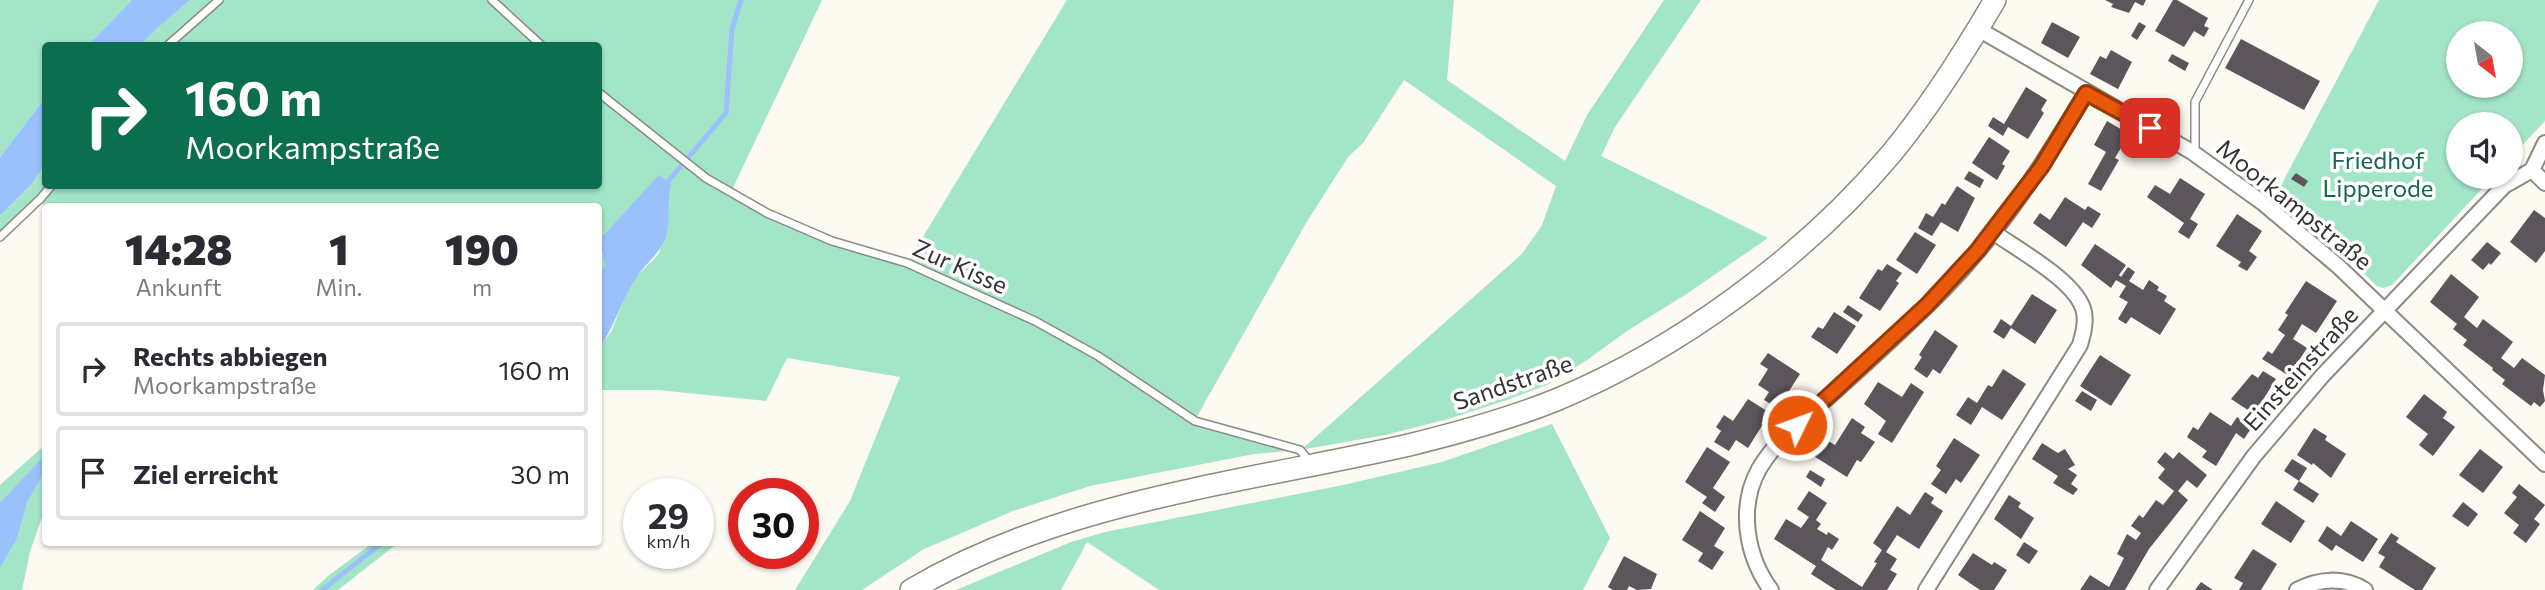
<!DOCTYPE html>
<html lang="de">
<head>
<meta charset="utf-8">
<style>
	:root { --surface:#fff; --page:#f2f2f3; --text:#2b2b33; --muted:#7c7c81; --line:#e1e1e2 }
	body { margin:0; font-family:Commissioner,sans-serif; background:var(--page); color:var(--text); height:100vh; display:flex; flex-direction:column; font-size:26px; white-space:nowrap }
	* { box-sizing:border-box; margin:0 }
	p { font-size:23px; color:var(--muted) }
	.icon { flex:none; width:38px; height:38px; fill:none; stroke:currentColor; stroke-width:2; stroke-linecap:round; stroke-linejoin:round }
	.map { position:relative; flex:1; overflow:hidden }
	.details { position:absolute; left:42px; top:203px; width:560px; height:343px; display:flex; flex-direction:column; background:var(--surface); border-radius:7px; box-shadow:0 2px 5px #0004 }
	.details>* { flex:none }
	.hud { position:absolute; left:42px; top:42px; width:560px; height:147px; border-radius:7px; box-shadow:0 2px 5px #0004; background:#0b6e4f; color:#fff; overflow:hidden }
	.needle { width:46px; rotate:149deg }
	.buttons { position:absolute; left:2446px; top:21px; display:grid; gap:14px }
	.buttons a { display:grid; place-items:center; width:77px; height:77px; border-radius:50%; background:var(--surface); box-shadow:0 2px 5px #0004; font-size:35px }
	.speed { position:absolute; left:623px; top:478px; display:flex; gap:14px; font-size:35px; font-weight:700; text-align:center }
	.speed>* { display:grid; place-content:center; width:91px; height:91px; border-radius:50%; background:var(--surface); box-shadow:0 2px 5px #0004; line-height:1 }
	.speed small { font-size:18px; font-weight:400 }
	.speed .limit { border:10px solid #d22; background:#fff; color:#111 }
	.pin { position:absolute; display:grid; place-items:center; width:60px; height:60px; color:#fff; margin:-30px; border-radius:14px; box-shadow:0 4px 10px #0006 }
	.me { position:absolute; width:77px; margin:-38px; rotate:48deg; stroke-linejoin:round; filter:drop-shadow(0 0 5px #0008) }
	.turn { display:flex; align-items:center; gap:24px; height:147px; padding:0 28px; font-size:32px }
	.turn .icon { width:91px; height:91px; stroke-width:2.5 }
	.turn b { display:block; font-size:49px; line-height:60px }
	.eta { display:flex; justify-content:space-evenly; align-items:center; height:119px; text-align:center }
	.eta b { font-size:42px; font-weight:800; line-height:49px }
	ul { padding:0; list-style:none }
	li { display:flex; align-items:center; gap:21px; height:94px; margin:0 14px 10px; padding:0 14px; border:4px solid var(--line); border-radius:7px }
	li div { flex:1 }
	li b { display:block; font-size:26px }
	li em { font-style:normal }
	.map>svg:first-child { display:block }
	.green { fill:#a3e5c7; fill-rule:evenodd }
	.water { fill:#9bc1fd }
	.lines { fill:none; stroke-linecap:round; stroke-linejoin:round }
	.stream { stroke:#9bc1fd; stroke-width:5 }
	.building { fill:#5c555b }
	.service-casing { stroke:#8c8b82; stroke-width:10 }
	.minor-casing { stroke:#8c8b82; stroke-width:18 }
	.secondary-casing { stroke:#8c8b82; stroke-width:24 }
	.service { stroke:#fff; stroke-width:7 }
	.minor { stroke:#fff; stroke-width:14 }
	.secondary { stroke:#fff; stroke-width:21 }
	.route-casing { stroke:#983908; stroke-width:18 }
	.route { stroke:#ea580c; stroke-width:12 }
	.labels { text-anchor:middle; stroke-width:7; stroke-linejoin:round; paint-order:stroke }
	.park-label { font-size:24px; fill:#15674b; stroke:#fff }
	.street-label { font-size:24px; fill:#34332f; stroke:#fff }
</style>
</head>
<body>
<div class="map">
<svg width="2545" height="590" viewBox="0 0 2545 590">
	<rect width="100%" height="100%" fill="#fcfaf1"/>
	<g class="green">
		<polygon points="0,0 132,0 88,45 46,46 45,98 0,157"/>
		<path d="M 190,0 L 822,0 L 731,192 L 832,241 L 907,263 L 1067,0 L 1454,0 L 1447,80 L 1565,161 L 1587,115 L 1664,0 L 1701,0 L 1615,127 L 1601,156 L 1768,238 L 1688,293 L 1627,331 L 1587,360 L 1549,384 L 1507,400 L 1448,419 L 1385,435 L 1300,450 L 1254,454 L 1090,486 L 1013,511 L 924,549 L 862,590 L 795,590 L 850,501 L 900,377 L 787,358 L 766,401 L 658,390 L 599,390 L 599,349 L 612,330 L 624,299 L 637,276 L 658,255 L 667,231 L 667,201 L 671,184 L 602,252 L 605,265 L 599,277 L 598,206 L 46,206 L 45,214 L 41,199 L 0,237 L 0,216 L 31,185 L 45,165 L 46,186 L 598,186 L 598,46 L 141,45 L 152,33 ZM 1404,80 L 1556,186 L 1542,225 L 1522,254 L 1301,450 L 1195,420 L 1306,223 L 1348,157 L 1363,143 Z"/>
		<path d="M 2379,0 L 2545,0 L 2545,121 L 2511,157 L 2511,124 L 2459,124 L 2459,177 L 2493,177 L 2392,285 L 2383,288 L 2377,286 L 2318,230 L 2276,195 ZM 2459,33 L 2511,33 L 2511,86 L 2459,86 Z"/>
		<polygon points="1552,424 1610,538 1583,590 1159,590 1087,542 1061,590 956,590 1071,542 1105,532 1343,485 1442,462"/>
		<polygon points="45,445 45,508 30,552 22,590 0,590 0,485"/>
		<polygon points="374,542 398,543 338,590 313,590 328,576"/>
	</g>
	<g class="water">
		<polygon points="132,0 190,0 152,33 141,45 88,45"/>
		<polygon points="45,98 45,165 31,185 0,216 0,157"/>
		<path d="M 659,175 L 671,184 C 667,202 670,218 667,233 C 661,254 648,260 637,277 C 621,300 615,326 599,349 L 599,277 L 605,265 L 602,252 L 602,237 Z"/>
		<polygon points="45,455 41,478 27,502 17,538 0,568 0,503"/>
	</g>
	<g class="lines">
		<g class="stream">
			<polyline points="664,186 726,113 732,29 741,0"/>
			<polyline points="322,590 383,542"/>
		</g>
	</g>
	<g class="building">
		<polygon points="2105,0 2146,0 2143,6 2135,2 2129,13 2111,7 2113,4"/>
		<polygon points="2173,0 2177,0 2208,18 2204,26 2209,28 2204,37 2194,31 2184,47 2155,31"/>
		<polygon points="2052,22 2080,37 2068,58 2041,43"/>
		<polygon points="2139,22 2146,26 2137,40 2131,36"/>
		<polygon points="2241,39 2320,81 2304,110 2225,68"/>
		<polygon points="2111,50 2132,62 2118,89 2090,74 2100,56 2106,59"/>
		<polygon points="2172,54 2189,63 2185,71 2168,61"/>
		<polygon points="2026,87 2047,100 2041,110 2044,113 2028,139 2008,127 2003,136 1988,126 1993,117 2004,124"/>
		<polygon points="2107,121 2129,134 2115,158 2119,160 2101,191 2088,184 2106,152 2094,145"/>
		<polygon points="1989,137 2010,151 2002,164 2005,166 1997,180 1972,163"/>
		<polygon points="1969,171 1984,180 1980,188 1964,179"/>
		<polygon points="2296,173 2308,181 2304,187 2291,179"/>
		<polygon points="2180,178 2205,194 2190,219 2198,224 2189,239 2178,232 2184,223 2147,197 2155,185 2170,194"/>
		<polygon points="1957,186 1975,198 1958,232 1941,222 1932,236 1918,228 1926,213 1933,217 1942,203 1945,205"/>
		<polygon points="2065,197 2085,210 2088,206 2101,214 2092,228 2083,222 2066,247 2033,223 2040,213 2050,220"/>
		<polygon points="2534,210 2545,218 2545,251 2536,263 2510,242"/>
		<polygon points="2237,214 2262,231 2249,251 2257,257 2247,271 2238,266 2241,262 2216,246"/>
		<polygon points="1915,232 1936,245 1917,274 1896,260"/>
		<polygon points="2487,242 2501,253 2491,265 2489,263 2483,270 2471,260"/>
		<polygon points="2095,244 2126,265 2119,275 2121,277 2128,267 2135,272 2129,281 2143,290 2149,280 2159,287 2157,290 2167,296 2164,301 2176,309 2160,335 2131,317 2126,324 2118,319 2128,302 2119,297 2126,286 2116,280 2111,288 2081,265"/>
		<polygon points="1887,264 1902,273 1896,281 1899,283 1880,311 1859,298 1878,269 1882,271"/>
		<polygon points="2451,274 2479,297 2464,317 2477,328 2483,319 2513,342 2501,358 2514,368 2522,358 2545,375 2543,390 2545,401 2540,407 2534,402 2531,406 2502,384 2505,380 2492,370 2493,368 2463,345 2467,340 2453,329 2457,324 2430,302"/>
		<polygon points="2306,281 2337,301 2316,333 2302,324 2293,339 2307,348 2289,376 2262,359 2268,351 2272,354 2285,335 2278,330 2288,315 2285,313"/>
		<polygon points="2032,294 2057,310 2035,344 2011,328 2004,339 1993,332 2001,319 2011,326"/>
		<polygon points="1848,305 1863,315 1858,322 1843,312"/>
		<polygon points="1834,312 1856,326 1837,354 1811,337 1818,327 1823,329"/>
		<polygon points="1935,330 1958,346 1940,374 1933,369 1927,378 1914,369 1922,357 1919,355"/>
		<polygon points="1768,353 1800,374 1778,408 1764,400 1769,392 1758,385 1768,369 1760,364"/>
		<polygon points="2100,355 2131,375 2111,406 2080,386"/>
		<polygon points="2003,369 2026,384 2002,420 1982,407 1971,425 1956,415 1968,397 1977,403 1988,385 1992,387"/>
		<polygon points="2263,371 2276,379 2254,414 2231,399 2252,374 2258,378"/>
		<polygon points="1878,382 1902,397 1911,383 1924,392 1892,443 1878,434 1886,421 1864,404"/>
		<polygon points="2082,391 2097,400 2091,411 2075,401"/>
		<polygon points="2424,394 2447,412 2443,418 2455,427 2433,456 2419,445 2428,434 2406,417"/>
		<polygon points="1748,399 1770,413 1748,448 1736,440 1729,451 1714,442 1721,431 1716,427 1724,415 1733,421"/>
		<polygon points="2210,412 2231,426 2237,417 2252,427 2244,439 2236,433 2216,466 2202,457 2207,451 2187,437 2193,427 2198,430"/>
		<polygon points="1852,418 1865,427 1861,433 1875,442 1861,462 1857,460 1847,477 1812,455 1823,438 1835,445"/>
		<polygon points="2314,428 2327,436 2325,440 2346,454 2331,478 2313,463 2312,465 2297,455"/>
		<polygon points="1954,438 1980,455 1961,483 1956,479 1946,494 1931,484 1941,470 1936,466"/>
		<polygon points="2042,443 2058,453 2065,449 2075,465 2068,469 2077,475 2071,484 2078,489 2073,495 2053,483 2058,476 2032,459"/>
		<polygon points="1707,447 1730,462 1713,488 1725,497 1715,512 1702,503 1707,497 1685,482"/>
		<polygon points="2480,449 2503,467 2483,493 2459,475"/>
		<polygon points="2165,452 2173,459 2179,452 2207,475 2197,488 2187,480 2178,491 2188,500 2149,549 2125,590 2080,590 2090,575 2109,587 2124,558 2117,554 2127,534 2136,540 2141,533 2131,526 2139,515 2143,518 2156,500 2163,505 2174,491 2158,478 2165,469 2157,462"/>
		<polygon points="2292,459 2307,468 2299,481 2284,471"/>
		<polygon points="1810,470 1825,479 1821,487 1806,477"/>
		<polygon points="2299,481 2319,494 2313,503 2293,490"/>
		<polygon points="2519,484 2545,505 2534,519 2540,524 2526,543 2513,533 2519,525 2504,513 2517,497 2512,493"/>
		<polygon points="1809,491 1827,503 1816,520 1821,524 1817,529 1827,535 1828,532 1839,539 1832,550 1828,547 1821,560 1862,587 1877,563 1874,562 1882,550 1873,543 1897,506 1910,515 1925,492 1934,498 1931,503 1943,511 1919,549 1897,535 1886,552 1897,559 1890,570 1897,574 1887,590 1836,590 1811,574 1816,566 1774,539 1786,519 1801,528 1809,517 1797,509"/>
		<polygon points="2009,495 2021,503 2018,507 2034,518 2021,539 1994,519"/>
		<polygon points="2276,501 2305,521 2291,543 2261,524"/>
		<polygon points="2463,502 2478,514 2468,527 2452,516"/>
		<polygon points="1700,511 1725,528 1714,546 1724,552 1712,570 1698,561 1703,553 1682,540"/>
		<polygon points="2351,521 2378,539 2363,562 2336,545 2332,551 2318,541 2327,526 2341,536"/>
		<polygon points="2391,533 2399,538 2396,542 2436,568 2422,590 2415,590 2379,567 2385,557 2378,553"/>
		<polygon points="2024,542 2038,551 2029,564 2016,555"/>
		<polygon points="2253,549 2277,564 2261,590 2239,590 2243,583 2234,578"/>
		<polygon points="1973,553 1992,565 1994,562 2007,570 1994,590 1980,590 1958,575"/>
		<polygon points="1624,556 1657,574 1651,589 1637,590 1629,586 1627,590 1613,590 1608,587"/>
		<polygon points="2201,582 2213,590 2195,590"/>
	</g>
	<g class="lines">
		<defs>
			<g id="service">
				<polyline points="492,0 542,46"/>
				<polyline points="167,46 219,0"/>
				<polyline points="598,92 706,178 767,213 832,241 907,263 1035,321 1098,356 1195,421 1300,450 1310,462"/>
				<polyline points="2195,153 2195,102 2249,0"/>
				<polyline points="0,237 41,198 51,186"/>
			</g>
			<g id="minor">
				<polyline points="1978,29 2192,152 2263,203 2338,266 2545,464"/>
				<polyline points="2532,170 2545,183"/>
				<path d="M 1771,590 C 1746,556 1738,507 1759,469 C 1777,438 1807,416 1833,393 C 1870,360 1907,326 1942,291 C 2000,232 2044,163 2086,93"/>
				<path d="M 1926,590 L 2080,345 C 2083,334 2086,324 2084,312 C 2078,282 2018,250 1993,232"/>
				<polyline points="2157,590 2254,456 2323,375 2504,186 2532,170 2545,143"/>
				<path d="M 2297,590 C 2318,579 2343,576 2365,590"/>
			</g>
			<path id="secondary" d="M 911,590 C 1061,501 1241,483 1409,445 C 1458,433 1509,419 1556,400 C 1679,349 1805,256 1891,154 C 1930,107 1964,53 1995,0"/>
		</defs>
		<use href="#service" class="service-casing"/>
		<use href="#minor" class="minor-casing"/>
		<use href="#secondary" class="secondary-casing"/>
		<use href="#service" class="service"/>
		<use href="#minor" class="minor"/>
		<use href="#secondary" class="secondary"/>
	</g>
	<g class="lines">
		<defs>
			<polyline id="route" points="1797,425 1927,305 1977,251 2042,166 2086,93 2150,128"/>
		</defs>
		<use href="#route" class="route-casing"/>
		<use href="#route" class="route"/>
	</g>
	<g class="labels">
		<g class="park-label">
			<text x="2378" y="169">Friedhof<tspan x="2378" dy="28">Lipperode</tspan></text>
		</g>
		<g class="street-label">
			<text transform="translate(2294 205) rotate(39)" y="8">Moorkampstraße</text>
			<text transform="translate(960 267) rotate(24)" y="8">Zur Kisse</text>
			<text transform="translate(2301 369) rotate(-48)" y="8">Einsteinstraße</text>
			<text transform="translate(1513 383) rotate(-19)" y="8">Sandstraße</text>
		</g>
	</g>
</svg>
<div class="buttons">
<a><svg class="needle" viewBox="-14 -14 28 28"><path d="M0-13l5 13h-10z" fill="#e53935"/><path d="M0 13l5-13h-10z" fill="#7c7c81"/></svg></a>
<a><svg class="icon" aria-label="sound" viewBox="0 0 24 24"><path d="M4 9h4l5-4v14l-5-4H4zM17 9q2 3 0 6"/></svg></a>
</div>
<div class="speed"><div>29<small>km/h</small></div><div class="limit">30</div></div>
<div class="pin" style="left:2150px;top:128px;background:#d93025"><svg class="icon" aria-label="arrive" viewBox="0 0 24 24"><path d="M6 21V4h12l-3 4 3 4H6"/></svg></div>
<svg class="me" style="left:1797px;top:425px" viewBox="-20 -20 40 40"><circle r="17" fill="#ea580c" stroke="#fff" stroke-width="3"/><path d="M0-11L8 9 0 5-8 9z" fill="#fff"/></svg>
<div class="hud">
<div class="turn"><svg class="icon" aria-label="right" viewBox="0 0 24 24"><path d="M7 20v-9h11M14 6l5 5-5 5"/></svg><div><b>160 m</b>Moorkampstraße</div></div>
</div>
<section class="details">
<div class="eta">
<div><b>14:28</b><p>Ankunft</p></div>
<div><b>1</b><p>Min.</p></div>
<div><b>190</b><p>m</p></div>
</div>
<ul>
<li><svg class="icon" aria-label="right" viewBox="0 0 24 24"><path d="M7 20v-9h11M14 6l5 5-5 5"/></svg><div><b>Rechts abbiegen</b><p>Moorkampstraße</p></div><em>160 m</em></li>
<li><svg class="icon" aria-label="arrive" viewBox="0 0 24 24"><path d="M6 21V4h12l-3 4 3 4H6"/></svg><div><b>Ziel erreicht</b></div><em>30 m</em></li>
</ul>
</section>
</div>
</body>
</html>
